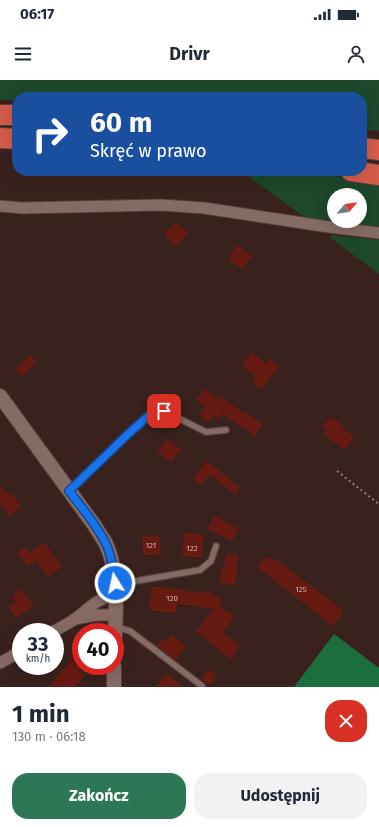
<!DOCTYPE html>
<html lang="pl">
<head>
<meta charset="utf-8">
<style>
	:root { --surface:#fff; --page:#f2f2f3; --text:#1f2937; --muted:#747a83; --accent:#2e7756 }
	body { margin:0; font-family:"Fira Sans",sans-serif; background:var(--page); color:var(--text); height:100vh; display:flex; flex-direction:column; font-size:15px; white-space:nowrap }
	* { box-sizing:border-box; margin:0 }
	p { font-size:13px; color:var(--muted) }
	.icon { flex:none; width:22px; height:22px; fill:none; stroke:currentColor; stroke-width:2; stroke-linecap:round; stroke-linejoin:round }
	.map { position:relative; height:607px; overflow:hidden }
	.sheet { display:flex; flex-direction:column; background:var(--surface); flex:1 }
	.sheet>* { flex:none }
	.guide { position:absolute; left:12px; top:12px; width:355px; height:84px; border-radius:16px; box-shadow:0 4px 16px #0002; background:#1a4fa0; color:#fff; overflow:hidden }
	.needle { width:26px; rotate:62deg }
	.fabs { position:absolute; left:327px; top:108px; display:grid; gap:8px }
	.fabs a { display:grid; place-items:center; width:40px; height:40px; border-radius:50%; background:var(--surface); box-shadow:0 4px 16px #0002; font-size:20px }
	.speed { position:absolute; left:12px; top:543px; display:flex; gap:8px; font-size:20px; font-weight:700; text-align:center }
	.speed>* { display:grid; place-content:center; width:52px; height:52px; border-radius:50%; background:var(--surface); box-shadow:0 4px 16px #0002; line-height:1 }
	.speed small { font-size:10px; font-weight:400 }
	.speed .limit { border:6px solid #d22; background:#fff; color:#111 }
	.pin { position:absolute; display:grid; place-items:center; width:34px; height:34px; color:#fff; margin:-17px; border-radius:8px; box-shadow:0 2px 6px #0006 }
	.me { position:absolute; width:44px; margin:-22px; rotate:350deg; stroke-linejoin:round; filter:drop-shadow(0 0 3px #0008) }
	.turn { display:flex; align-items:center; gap:14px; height:84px; padding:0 12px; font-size:18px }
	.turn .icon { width:52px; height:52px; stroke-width:2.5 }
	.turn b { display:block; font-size:28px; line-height:34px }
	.round { display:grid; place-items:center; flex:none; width:42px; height:42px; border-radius:16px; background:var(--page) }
	.overview { display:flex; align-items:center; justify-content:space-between; height:68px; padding:0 12px }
	h1 { font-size:24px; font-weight:700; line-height:30px }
	.cta { display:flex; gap:8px; margin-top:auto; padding:8px 12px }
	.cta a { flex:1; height:46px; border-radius:16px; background:var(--accent); color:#fff; font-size:16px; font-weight:700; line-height:46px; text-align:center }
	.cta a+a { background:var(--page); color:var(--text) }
	.status { display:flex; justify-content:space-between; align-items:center; height:28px; padding:0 20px; background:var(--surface); direction:ltr }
	.status svg { height:11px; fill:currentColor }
	header { display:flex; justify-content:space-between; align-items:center; height:52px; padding:0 12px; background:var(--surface); font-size:18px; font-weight:700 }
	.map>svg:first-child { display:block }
	.green { fill:#1d482b; fill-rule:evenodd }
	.forest { fill:#1d6e3d }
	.building { fill:#651a12 }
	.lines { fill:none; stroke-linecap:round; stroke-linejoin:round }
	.service-casing { stroke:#54403d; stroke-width:8 }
	.minor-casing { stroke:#54403d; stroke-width:13 }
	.tertiary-casing { stroke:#54403d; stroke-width:16 }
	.motorway-casing { stroke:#54403d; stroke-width:22 }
	.path { stroke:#8f7c78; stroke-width:2; stroke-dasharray:2 3; stroke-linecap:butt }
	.service { stroke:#866a65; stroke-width:5.5 }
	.minor { stroke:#866a65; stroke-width:11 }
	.tertiary { stroke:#866a65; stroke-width:14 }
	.motorway { stroke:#d55c4b; stroke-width:20 }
	.route-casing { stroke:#114b97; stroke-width:10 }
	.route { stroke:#1a73e8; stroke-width:7 }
	.labels { text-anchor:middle; stroke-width:4; stroke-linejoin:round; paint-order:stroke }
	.number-label { font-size:8px; fill:#d6b8b3 }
</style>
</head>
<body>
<div class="status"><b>06:17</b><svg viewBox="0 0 49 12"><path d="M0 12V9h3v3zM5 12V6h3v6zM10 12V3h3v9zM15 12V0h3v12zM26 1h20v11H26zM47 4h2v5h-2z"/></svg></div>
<header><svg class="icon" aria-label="menu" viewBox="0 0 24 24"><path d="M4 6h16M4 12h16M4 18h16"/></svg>Drivr<svg class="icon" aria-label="person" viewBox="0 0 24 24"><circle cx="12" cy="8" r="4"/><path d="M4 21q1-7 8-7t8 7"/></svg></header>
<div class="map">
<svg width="379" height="607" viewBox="0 0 379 607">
	<rect width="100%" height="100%" fill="#39221e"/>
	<g class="green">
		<polygon points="0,0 379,0 379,51 362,49 362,17 17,17 17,20 0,20"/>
		<path d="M 241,91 L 289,91 L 335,96 L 379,103 L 379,147 L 307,139 ZM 334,115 L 360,115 L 360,141 L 334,141 Z"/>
		<polygon points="331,155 379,160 379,194 331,158"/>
	</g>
	<polygon class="forest" points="334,554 379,588 379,607 294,607"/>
	<g class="building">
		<polygon points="175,142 188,152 177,166 164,155"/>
		<polygon points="237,165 252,176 243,189 228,180"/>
		<polygon points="251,272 266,284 269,279 279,286 262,309 252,301 256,297 246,289 247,288 242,284"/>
		<polygon points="30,275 37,282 22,296 15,289"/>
		<polygon points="205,309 219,320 221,316 244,334 245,332 263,344 255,356 222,334 218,339 213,335 208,342 199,334 205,326 196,319"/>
		<polygon points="330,337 343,345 342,347 354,357 345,370 324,355 327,350 322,347"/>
		<polygon points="167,359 181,369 171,382 157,372"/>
		<polygon points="207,381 240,407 235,414 210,395 201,405 193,398"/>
		<polygon points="0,405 8,415 11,413 21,427 9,436 0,424"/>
		<polygon points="214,436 239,448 233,461 207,449"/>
		<polygon points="184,453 204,455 201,478 182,476"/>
		<polygon points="159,455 161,474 143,475 142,456"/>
		<polygon points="44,462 62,487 48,497 36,480 27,486 17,473 25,467 30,473"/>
		<polygon points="226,474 239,475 235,505 220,503 222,486 224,486"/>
		<polygon points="264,478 277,480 344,531 333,546 257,487"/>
		<polygon points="152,506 205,513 207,510 223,521 219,526 234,537 222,553 240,565 231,579 221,572 221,571 196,551 213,529 177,524 176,533 149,530"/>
		<polygon points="21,509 34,526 16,538 8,527 16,522 12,516"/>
		<polygon points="171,555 186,566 175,580 157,566 162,559 166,562"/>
		<polygon points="81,561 81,588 79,590 85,595 76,607 49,607 71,580 68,577"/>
		<polygon points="208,589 217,596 210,605 201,599"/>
		<polygon points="167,593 183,607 156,607"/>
	</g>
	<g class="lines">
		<defs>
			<g id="service">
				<polyline points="69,411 127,355 154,331 164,331 206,352 226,350"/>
				<polyline points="116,503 136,501 200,490 211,481 216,466"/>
				<polyline points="116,547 130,551 202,606"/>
			</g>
			<g id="minor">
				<polyline points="0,126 22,128 161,125 204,128 329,147 379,153"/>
				<polyline points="75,539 97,535 116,535"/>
				<path d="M 52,552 C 60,548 68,544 75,539 C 90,528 96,518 116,515"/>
				<polyline points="0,583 21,571"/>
			</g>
			<g id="tertiary">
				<path d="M 0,316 L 95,446 C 98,452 103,458 106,464 C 119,492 116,526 115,556"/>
				<polyline points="114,607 114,586"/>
			</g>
			<g id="motorway">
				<polyline points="0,35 17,35"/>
				<polyline points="0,58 17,59"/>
				<polyline points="362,68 379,70"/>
				<polyline points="351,91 379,95"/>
			</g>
		</defs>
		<use href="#service" class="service-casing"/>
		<use href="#minor" class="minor-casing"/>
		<use href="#tertiary" class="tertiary-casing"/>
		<use href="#motorway" class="motorway-casing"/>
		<polyline class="path" points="337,391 379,424"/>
		<use href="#service" class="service"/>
		<use href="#minor" class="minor"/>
		<use href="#tertiary" class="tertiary"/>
		<use href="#motorway" class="motorway"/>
	</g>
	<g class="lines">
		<defs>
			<path id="route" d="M 115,503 C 113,490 112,476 106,464 C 97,445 82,428 69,411 L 127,355 L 154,331 L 164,331"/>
		</defs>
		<use href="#route" class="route-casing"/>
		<use href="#route" class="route"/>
	</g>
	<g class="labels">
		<g class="number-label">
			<text x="151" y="468">121</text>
			<text x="192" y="471">122</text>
			<text x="301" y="512">125</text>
			<text x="172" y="521">120</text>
		</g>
	</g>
</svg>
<div class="fabs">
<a><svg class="needle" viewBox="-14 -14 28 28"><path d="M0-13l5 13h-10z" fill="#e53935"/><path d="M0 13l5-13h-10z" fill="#747a83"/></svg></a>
</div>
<div class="speed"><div>33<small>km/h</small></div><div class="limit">40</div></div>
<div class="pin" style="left:164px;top:331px;background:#d93025"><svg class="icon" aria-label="arrive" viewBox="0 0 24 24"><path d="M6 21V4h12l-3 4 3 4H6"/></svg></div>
<svg class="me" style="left:115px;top:503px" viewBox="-20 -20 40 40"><circle r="17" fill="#1a73e8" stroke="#fff" stroke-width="3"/><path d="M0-11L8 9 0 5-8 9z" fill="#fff"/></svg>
<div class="guide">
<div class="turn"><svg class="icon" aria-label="right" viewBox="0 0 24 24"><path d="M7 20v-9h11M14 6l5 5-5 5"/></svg><div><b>60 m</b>Skręć w prawo</div></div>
</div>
</div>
<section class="sheet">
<div class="overview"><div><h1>1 min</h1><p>130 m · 06:18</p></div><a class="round" style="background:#d93025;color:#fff"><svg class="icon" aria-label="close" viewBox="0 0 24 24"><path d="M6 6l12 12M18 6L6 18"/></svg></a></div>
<div class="cta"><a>Zakończ</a><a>Udostępnij</a></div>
</section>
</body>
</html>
